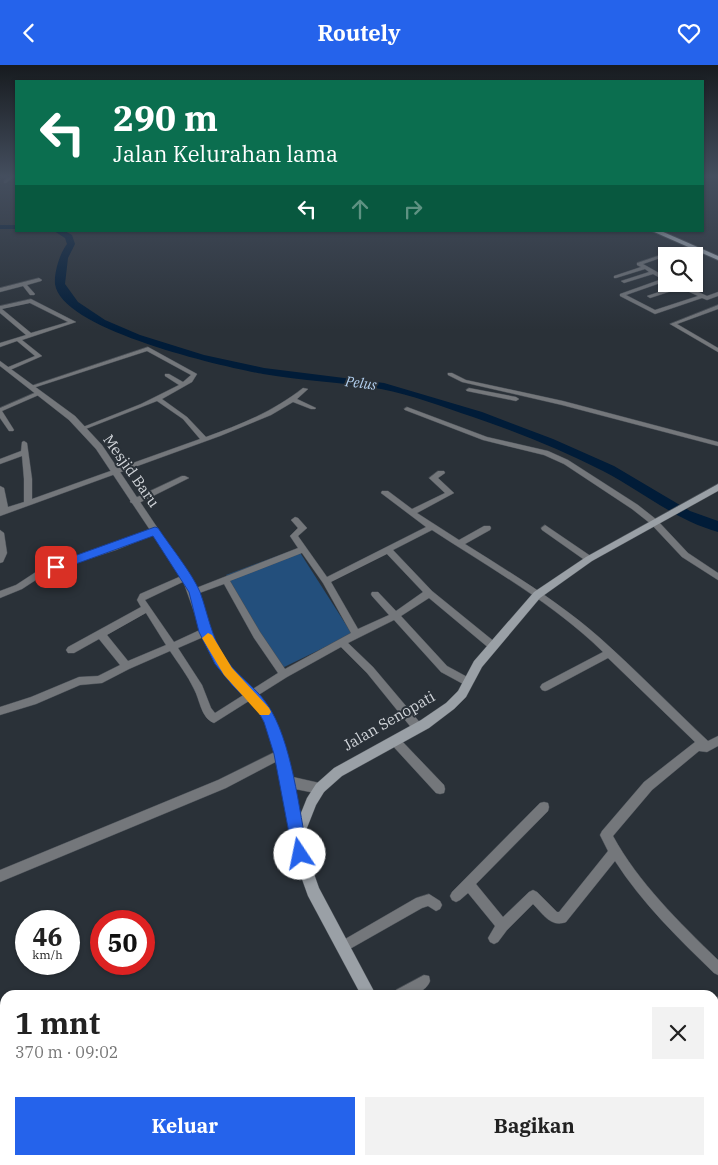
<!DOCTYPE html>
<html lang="id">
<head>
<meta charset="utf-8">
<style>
	:root { --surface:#fff; --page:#f2f2f2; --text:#222; --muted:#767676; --accent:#2563eb }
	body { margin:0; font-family:"IBM Plex Serif",serif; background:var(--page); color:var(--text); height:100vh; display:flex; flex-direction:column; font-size:19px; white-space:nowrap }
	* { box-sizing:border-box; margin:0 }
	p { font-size:16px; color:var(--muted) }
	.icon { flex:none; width:28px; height:28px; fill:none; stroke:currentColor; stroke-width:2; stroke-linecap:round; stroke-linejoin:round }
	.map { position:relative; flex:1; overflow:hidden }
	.details { position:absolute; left:0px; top:925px; width:719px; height:175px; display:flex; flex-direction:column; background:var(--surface); border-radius:15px 15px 0 0; box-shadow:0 1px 4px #0004 }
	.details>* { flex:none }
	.hud { position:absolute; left:15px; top:15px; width:689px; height:152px; border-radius:0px; box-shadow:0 1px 4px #0004; background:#0b6e4f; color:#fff; overflow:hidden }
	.buttons { position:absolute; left:658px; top:182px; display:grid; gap:10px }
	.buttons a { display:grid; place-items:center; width:45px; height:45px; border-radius:0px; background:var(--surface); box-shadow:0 1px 4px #0004; font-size:25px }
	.speed { position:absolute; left:15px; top:845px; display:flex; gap:10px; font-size:25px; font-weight:700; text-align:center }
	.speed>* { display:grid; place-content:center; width:65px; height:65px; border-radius:50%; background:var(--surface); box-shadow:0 1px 4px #0004; line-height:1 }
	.speed small { font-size:12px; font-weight:400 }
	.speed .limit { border:8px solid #d22; background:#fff; color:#111 }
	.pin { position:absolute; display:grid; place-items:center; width:42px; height:42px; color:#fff; margin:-21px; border-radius:10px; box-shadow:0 2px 8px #0006 }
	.me { position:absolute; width:55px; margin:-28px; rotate:349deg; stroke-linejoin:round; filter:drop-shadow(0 0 4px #0008) }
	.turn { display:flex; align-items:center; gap:18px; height:105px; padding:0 15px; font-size:22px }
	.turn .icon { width:65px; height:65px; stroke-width:2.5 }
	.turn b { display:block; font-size:35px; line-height:42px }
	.lanes { display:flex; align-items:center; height:48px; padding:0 15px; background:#0003; justify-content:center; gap:25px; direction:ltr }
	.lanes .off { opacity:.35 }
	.round { display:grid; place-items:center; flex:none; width:52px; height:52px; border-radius:0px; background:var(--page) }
	.overview { display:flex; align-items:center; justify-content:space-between; height:85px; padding:0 15px }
	h1 { font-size:30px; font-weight:800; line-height:38px }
	.primary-button { display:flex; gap:10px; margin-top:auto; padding:10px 15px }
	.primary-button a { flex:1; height:58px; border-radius:0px; background:var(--accent); color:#fff; font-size:20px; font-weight:800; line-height:58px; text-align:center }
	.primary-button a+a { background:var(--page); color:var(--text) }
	header { display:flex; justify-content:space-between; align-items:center; height:65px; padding:0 15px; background:var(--accent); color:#fff; font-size:22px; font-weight:800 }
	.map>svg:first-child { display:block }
	.green { fill:#234f7c }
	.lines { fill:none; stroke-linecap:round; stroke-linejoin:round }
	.river { fill:#011c38; fill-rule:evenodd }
	.minor-casing { stroke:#484e55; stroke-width:1 }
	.tertiary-casing { stroke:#484e55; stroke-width:1 }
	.secondary-casing { stroke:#484e55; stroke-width:1 }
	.primary-casing { stroke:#484e55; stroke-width:2 }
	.minor { fill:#74777b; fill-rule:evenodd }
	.tertiary { fill:#74777b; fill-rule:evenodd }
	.secondary { fill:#9aa0a6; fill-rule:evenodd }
	.primary { fill:#b7bfc7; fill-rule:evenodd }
	.route { fill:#2563eb; stroke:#184099 }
	.slow { fill:#f59e0b }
	.labels { text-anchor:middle; stroke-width:4; stroke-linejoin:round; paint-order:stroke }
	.far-water-label { font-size:14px; font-style:italic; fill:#b3d0f0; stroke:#2a3138 }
	.street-label { font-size:15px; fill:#d0d4d9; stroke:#2a3138 }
</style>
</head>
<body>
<header><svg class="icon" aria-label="back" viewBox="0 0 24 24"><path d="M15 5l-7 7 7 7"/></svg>Routely<svg class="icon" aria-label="heart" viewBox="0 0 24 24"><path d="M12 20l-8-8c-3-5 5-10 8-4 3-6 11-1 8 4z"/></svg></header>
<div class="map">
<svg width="718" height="1100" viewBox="0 0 718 1100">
	<rect width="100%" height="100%" fill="#2a3138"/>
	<polygon class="green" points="299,486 352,569 278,605 226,510 288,487"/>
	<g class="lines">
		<g class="river">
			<rect x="0" y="160" width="16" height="4"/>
			<path d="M 54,166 L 65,166 L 72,170 L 75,179 L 68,193 L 65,219 L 78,237 L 105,255 L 140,270 L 204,290 L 264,303 L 384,318 L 482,347 L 553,374 L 614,401 L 690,446 L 718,456 L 718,467 C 675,455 642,426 603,406 C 562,385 517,367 473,352 C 443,342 412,330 381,324 C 342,317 302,316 263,309 C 224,302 61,265 55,219 C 54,207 60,188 67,179 L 65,173 Z"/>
		</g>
		<defs>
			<g id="minor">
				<polygon points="10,111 15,111 6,118 4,118 4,116"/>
				<polygon points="690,180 692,180 692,182 643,199 666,212 666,216 626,230 655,245 698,231 681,223 650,233 647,231 677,221 675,219 681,219 707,231 718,227 718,231 707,235 702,233 655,249 620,231 620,229 662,214 653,209 624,218 621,216 649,207 645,204 616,213 614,213 614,211 641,202 637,200 637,198"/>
				<polygon points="39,213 42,215 41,216 27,220 35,229 34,230 30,230 23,221 0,227 0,223"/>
				<path d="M 31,234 L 76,257 L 22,275 L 42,291 L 10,305 L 6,305 L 6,303 L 35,291 L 17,276 L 0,282 L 0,278 L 26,270 L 0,248 L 0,241 ZM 30,238 L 68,257 L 31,268 L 2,244 Z"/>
				<polygon points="718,240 718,244 677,259 718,283 718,287 670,259"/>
				<path d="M 148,282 L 197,309 L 192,317 L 162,334 L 187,352 L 206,372 C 240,360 274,346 303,323 L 308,324 L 297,334 L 316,343 L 315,344 L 311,344 L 293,337 L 271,350 L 220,371 L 0,451 L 0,421 L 4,423 L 8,442 L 24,437 L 24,414 L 22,391 L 0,399 L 0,394 L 21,386 L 22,377 L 24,376 L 27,378 L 32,414 L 32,434 L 200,374 L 183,354 L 157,336 L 83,365 L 81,366 L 78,364 L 141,339 L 179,320 L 165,311 L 165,309 L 169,309 L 183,317 L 191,310 L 147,286 L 33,323 L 28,322 Z"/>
				<polygon points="448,308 452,308 466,315 563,336 718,377 718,381 562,340 462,317 448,310"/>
				<polygon points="469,323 516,332 519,334 516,336 467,326 466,325"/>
				<polygon points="39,326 42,328 41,329 2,346 14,365 13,366 9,366 0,353 0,343"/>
				<polygon points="407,342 487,372 548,386 568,395 638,440 657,455 688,488 718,508 718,515 682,492 651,459 632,444 564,399 544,390 483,375 405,345 404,344"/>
				<path d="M 438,406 L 444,406 L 445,408 L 438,413 L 454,428 L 417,448 L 459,475 L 484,461 L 490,461 L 491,463 L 490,465 L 465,479 C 511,508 559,537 600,573 C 637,606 672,642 708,676 L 718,671 L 718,681 L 707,687 L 699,686 L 652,725 L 613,771 C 638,817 679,857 718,895 L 718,910 L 714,908 C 678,873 642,838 615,796 L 566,857 C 551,863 543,849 533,839 L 507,865 L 498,877 L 494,879 L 490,877 L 488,873 L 495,861 L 468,828 L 460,835 L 456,837 L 452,835 L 450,831 L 452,827 L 540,738 L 544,737 L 548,738 L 549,742 L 548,746 L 476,819 L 503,852 L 529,827 L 533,825 L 537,827 L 557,847 L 559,847 L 608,786 L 600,770 L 602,766 L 644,717 L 695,677 L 608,593 L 548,625 L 545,626 L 542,625 L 540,622 L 542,619 L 603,587 C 553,538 490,503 432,465 L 393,485 L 432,526 L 496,578 L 498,581 L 496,584 L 490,584 L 429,533 L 401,551 L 447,601 L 471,614 L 473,617 L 471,620 L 468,621 L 465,620 L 441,607 L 394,555 L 348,578 L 373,602 L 422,660 L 423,663 L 422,666 L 418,667 L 414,666 L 367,608 L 341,582 L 287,612 L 214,658 C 201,653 200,635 194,624 C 188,611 178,598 170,586 L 129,604 L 102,618 L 80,620 L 36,639 L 0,650 L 0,642 L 31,632 L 79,612 L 98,611 L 120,600 L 99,574 L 74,588 L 68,588 L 66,585 L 68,582 L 141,542 L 137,535 L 140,529 L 186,509 L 190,512 L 189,514 L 145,535 L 174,577 L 202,564 L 208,564 L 209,567 L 208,570 L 178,583 L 202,620 L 211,643 L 215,648 L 278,608 L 254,573 L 224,519 L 194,530 L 190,527 L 191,525 L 298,483 L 290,471 L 298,463 L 291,455 L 295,452 L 298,453 L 307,463 L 298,471 L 327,512 L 426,462 L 381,428 L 382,426 L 388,426 L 412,444 L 445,428 L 429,413 ZM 302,488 L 323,518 L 351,568 L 285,604 L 260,567 L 230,516 ZM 387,489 L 423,527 L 396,546 L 378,527 L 372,527 L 371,529 L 372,531 L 389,550 L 358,564 L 331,517 ZM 146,548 L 166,580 L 128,596 L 107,570 Z"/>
				<polygon points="182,411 185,411 189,413 137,439 134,439 130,437 131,435"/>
				<polygon points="545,460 592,492 593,494 592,496 586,496 542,465 541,463"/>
				<polygon points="155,463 158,464 159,466 158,468 116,485 48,507 22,524 0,533 0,526 16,520 42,503 110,481"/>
				<polygon points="0,465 4,468 7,488 3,497 0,498"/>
				<polygon points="395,671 399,673 444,720 445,724 444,728 440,729 436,728 391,679 390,676 391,673"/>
				<polygon points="281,684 285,686 286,689 285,692 226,723 0,817 0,805 218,715"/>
				<polygon points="429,829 440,836 442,840 440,844 436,846 428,841 422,843 348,885 344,887 340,885 338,881 340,877 416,833"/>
				<path d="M 424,910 L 429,911 L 430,916 C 425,930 407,930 395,930 L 396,925 Z"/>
				<polygon points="718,932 718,946 714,948 714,934"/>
				<polygon points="0,1009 5,1011 5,1040 0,1038"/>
				<polygon points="17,1095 31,1095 33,1100 19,1100"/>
				<polygon points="493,1095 511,1095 509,1100 491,1100"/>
			</g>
			<path id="tertiary" d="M 0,296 L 75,351 L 102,380 L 189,510 C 203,535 207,566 223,591 C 232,607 248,617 259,630 C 278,652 287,684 293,712 L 324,719 L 326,723 L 324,727 L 320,729 L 295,724 L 303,773 L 302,778 L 297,779 L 292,778 L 291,773 L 280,707 L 266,660 L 255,641 L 225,610 L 214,596 L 203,572 L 182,513 L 96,384 L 69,355 L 0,301 Z"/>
			<g id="secondary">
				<polygon points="718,419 718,426 592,496 540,533 482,602 466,632 454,644 429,663 342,711 324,727 316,740 303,773 307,789 319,823 376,930 361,930 308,831 293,789 291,773 307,733 316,719 334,703 421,655 446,638 458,626 474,596 534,527 586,492"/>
				<polygon points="425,1095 441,1095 442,1100 424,1100"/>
			</g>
			<polygon id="primary" points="652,166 661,166 718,191 718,195"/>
		</defs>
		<use href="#minor" class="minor-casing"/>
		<use href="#tertiary" class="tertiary-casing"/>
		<use href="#secondary" class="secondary-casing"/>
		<use href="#primary" class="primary-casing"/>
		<use href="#minor" class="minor"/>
		<use href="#tertiary" class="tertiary"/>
		<use href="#secondary" class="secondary"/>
		<use href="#primary" class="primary"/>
	</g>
	<linearGradient id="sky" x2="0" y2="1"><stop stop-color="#171b1f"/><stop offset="0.42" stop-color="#444e5e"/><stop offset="1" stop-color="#444e5e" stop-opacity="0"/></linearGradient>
	<rect width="718" height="265" fill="url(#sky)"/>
	<path class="route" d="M 155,462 L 158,463 C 170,481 192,508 200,527 C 208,549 211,571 224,591 C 235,610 255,621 267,639 C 292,675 299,746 308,789 L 306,794 L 300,796 L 295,794 L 293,789 L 274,689 L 264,657 L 258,646 L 233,621 L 215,599 L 199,567 L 189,527 L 153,471 L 59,505 L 56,506 L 50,502 L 52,499 Z"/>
	<polygon class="slow" points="208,568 212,570 232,603 269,643 271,647 269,650 260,650 224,610 202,573"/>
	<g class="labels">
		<g class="far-water-label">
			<text transform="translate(361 318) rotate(7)" y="5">Pelus</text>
		</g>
		<g class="street-label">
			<text transform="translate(131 406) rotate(55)" y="5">Mesjid Baru</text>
			<text transform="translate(389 656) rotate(-30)" y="5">Jalan Senopati</text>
		</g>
	</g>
</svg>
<div class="buttons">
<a><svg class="icon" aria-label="search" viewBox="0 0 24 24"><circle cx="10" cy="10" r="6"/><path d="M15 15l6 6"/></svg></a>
</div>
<div class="speed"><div>46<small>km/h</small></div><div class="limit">50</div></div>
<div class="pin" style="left:56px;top:502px;background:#d93025"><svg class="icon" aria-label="arrive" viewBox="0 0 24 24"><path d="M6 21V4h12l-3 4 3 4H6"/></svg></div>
<svg class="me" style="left:300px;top:789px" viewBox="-20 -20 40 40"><circle r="19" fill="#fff"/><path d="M0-13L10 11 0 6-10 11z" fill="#2563eb"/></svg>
<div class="hud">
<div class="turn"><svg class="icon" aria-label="left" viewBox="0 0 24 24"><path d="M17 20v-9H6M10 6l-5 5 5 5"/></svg><div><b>290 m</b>Jalan Kelurahan lama</div></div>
<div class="lanes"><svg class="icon" aria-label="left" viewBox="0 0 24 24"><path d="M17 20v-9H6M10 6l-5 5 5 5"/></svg><svg class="icon off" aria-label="ahead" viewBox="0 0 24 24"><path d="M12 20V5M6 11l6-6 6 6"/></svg><svg class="icon off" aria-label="right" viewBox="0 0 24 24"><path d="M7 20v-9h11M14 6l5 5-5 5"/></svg></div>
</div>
<section class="details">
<div class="overview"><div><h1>1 mnt</h1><p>370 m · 09:02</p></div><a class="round"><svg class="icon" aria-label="close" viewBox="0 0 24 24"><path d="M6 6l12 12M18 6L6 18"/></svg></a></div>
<div class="primary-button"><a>Keluar</a><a>Bagikan</a></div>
</section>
</div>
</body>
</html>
